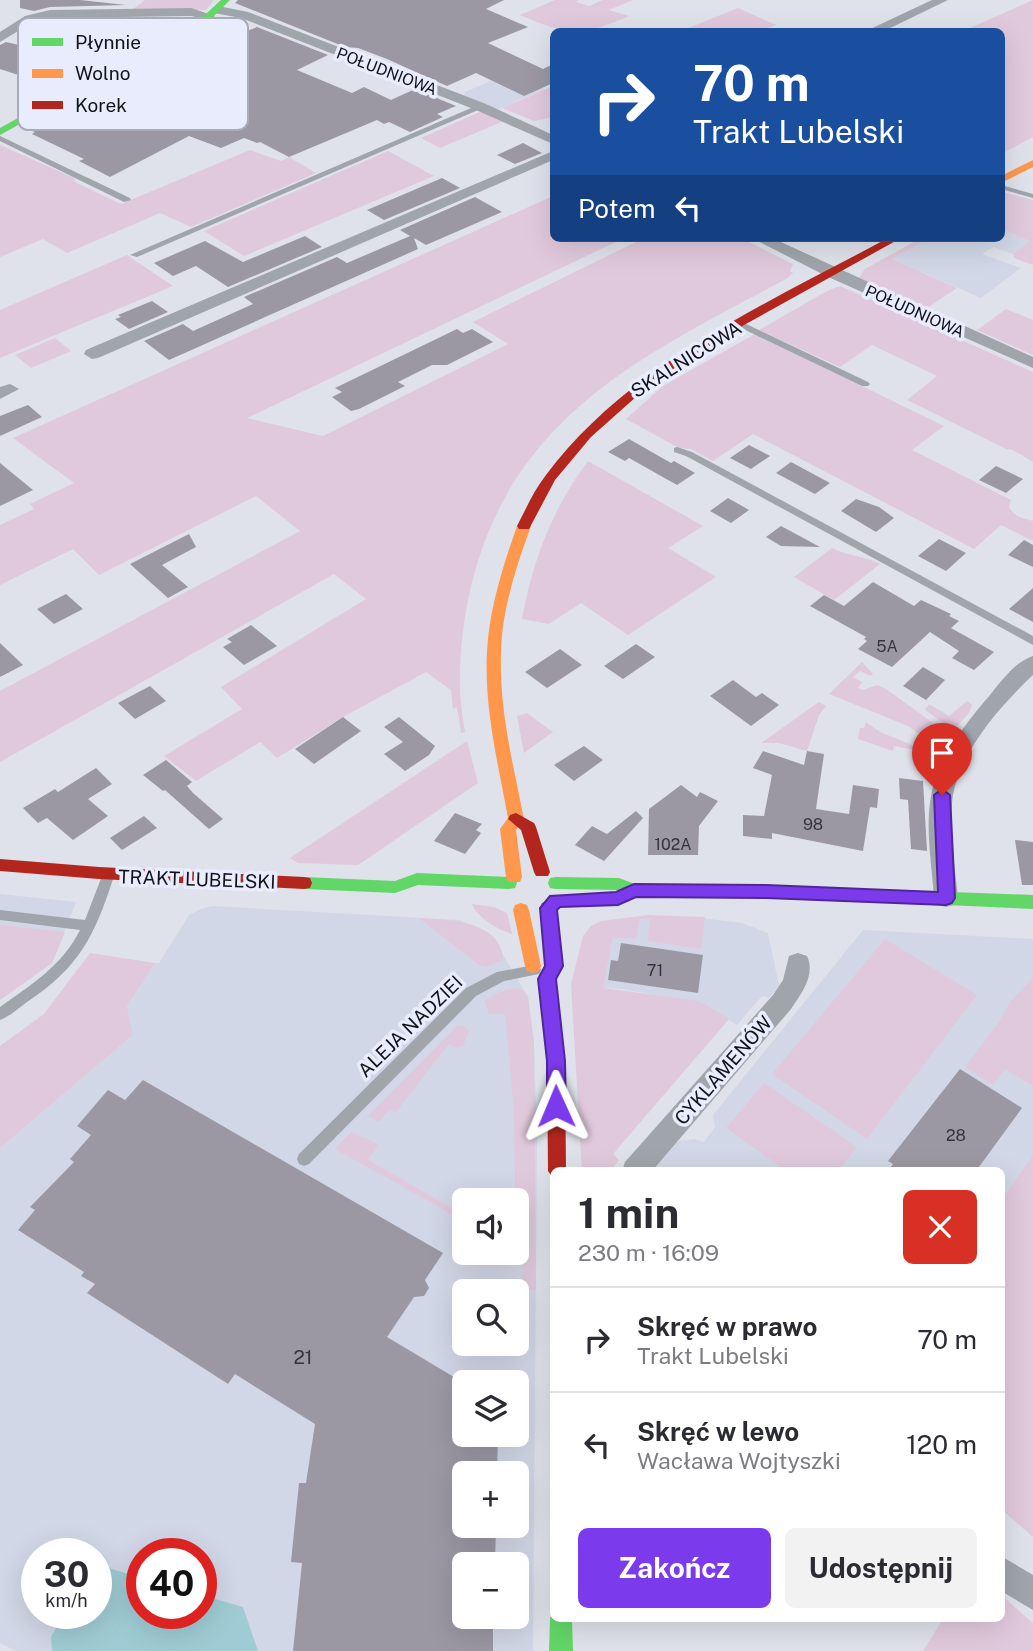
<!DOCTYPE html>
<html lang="pl">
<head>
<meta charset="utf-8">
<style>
	:root { --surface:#fff; --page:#f2f2f3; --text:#2b2b33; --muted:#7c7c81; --line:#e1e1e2; --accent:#7c3aed }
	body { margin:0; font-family:"Public Sans",sans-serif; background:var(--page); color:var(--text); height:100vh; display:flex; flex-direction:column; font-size:26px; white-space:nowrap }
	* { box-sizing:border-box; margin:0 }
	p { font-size:23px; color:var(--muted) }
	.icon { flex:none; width:38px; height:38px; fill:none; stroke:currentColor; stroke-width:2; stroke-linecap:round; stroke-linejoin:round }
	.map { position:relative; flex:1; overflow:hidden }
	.details { position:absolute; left:550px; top:1167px; width:455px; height:455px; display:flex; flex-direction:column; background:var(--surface); border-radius:10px; box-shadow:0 7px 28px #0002 }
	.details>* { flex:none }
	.hud { position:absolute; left:550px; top:28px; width:455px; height:214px; border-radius:10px; box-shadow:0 7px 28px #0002; background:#1a4fa0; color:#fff; overflow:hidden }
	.controls { position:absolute; left:452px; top:1188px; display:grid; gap:14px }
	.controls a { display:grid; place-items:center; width:77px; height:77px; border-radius:10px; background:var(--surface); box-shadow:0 7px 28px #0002; font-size:35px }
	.speed { position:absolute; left:21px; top:1538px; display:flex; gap:14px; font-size:35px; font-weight:700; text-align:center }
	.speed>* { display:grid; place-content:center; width:91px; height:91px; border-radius:50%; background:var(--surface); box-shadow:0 7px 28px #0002; line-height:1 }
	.speed small { font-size:18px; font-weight:400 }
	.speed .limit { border:10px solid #d22; background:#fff; color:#111 }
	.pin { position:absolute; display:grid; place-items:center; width:60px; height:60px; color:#fff; margin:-72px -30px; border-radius:50% 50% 50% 0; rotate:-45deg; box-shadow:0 0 7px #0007 }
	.pin .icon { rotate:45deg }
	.me { position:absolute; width:77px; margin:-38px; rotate:359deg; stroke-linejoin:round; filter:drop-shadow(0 0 5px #0008) }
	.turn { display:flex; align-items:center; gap:24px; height:147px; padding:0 28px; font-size:32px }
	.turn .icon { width:91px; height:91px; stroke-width:2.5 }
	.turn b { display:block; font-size:49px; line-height:60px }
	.then { display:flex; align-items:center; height:66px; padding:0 28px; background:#0003; gap:14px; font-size:26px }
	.round { display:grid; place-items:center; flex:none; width:74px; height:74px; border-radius:10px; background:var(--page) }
	.summary { display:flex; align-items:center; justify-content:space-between; height:119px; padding:0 28px }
	h1 { font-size:42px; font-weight:700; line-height:52px }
	.button { display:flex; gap:14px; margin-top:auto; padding:14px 28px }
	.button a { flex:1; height:80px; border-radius:10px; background:var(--accent); color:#fff; font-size:28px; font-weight:700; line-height:80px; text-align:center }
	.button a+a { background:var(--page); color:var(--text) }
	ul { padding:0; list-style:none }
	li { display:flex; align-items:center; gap:21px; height:105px; padding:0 28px; border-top:2px solid var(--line) }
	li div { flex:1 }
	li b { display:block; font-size:26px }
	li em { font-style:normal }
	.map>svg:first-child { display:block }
	.built { fill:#d2d7e7; fill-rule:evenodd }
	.green { fill:#e0c9dc }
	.water { fill:#9fccd4 }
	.building { fill:#9b98a4 }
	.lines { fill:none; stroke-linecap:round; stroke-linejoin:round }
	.lane { fill:#9fa5aa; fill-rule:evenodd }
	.street { fill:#9fa5aa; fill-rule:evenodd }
	.fast { fill:#63d668; fill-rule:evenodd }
	.slow { fill:#ff974d; fill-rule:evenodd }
	.jam { fill:#b3261e; fill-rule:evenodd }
	.route { fill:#7c3aed; stroke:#51269a; stroke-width:2 }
	.labels { text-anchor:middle; stroke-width:7; stroke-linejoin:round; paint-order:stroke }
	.far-street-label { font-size:16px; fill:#111318; stroke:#e8ecfd }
	.number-label { font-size:16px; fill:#34343b }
	.street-label { font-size:19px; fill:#111318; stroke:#e8ecfd }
	.near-number-label { font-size:19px; fill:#34343b }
	.key { fill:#e8ecfd; stroke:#a8abb8; stroke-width:2 }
	.key-label { font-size:19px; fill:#111318 }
</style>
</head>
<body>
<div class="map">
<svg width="1033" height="1651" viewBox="0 0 1033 1651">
	<rect width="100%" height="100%" fill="#dfe2ea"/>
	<g class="built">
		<polygon points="509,73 544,89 497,110 464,97 465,92"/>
		<polygon points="1001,229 1031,241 1013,254 994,247 982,254 1021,268 981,298 892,259 930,238 1001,238"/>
		<polygon points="0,894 76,902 52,963 0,1000"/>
		<path d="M 212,906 L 459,920 L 477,927 L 495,941 L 528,997 L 534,1042 L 537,1142 L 533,1651 L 16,1651 L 0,1643 L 0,1148 L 133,1035 L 127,1006 L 155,963 L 159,963 L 189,915 L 201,909 ZM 464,1200 L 516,1200 L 516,1253 L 464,1253 ZM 464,1292 L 516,1292 L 516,1344 L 464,1344 ZM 464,1382 L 516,1382 L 516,1435 L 464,1435 ZM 464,1474 L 516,1474 L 516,1526 L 464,1526 ZM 37,1554 L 96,1554 L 96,1614 L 37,1614 ZM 142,1554 L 201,1554 L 201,1614 L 142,1614 ZM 464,1564 L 516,1564 L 516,1617 L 464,1617 Z"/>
		<polygon points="693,917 742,923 768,933 779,986 769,998 762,996 737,1025 705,1004 622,989 596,988 616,920"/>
		<polygon points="863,930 1033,939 1033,1155 1001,1200 1001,1171 652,1171 672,1146 679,1141 695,1139 704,1142 715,1127 713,1115"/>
	</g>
	<g class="green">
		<polygon points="145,0 214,0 206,10 132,10"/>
		<path d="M 555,0 L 579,0 L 576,2 L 589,6 L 603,0 L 633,0 L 609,10 L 629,16 C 577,38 571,36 520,15 Z"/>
		<polygon points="1033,0 1033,137 1001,154 1001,32 963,31"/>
		<polygon points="738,8 776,25 760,31 681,31"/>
		<polygon points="553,86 553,117 534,121 502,108"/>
		<polygon points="482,111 504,121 440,148 421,138"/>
		<polygon points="0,145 74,178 75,182 121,204 250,150 281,161 289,157 316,173 191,227 160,213 67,253 43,239 0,257"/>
		<polygon points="388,151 434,176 244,256 204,231"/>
		<polygon points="1003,192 1033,200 1033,265 1014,258 1013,254 1030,241 1001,229"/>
		<path d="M 553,196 L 553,238 L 624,238 L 247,418 L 323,436 L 508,344 L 473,322 L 644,238 L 741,238 L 793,264 L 790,271 L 793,273 L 786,279 C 640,357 508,417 469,595 C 460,639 456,688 465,732 L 461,733 L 457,707 L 453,709 L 451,690 L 426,672 L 343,717 L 277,758 L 260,742 L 196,781 L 164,756 L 242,709 L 221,687 L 366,599 L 334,574 L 0,762 L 0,691 L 300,531 L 256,496 L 99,575 L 73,549 L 0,585 L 0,525 L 34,509 L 30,504 L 74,483 L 13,438 Z"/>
		<polygon points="921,238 930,238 892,259 957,288 924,310 857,280 865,269"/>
		<polygon points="127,255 173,286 0,358 0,310"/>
		<polygon points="840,286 1033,372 1033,462 1013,450 1006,449 907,400 937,376 872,345 840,367 759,330 827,291"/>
		<polygon points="1006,309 1033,320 1033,355 977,330"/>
		<path d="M 755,334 L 944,426 L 912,450 L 1011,500 L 1009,507 C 1014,517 1023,518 1033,521 L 1033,541 L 1001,525 L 974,549 L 753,434 L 713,461 L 691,449 L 679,448 L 626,419 L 663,386 Z"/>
		<polygon points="55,338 71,351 31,368 15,355"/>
		<path d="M 588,461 L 703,526 L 668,548 L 716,577 L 628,635 L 581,603 L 549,624 L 522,619 C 533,560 552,509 588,461 Z"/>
		<path d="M 832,548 C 848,556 865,556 880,564 L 834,600 L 794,577 Z"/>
		<polygon points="862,662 873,674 870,676 860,671 853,677 862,682 858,688 863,690 877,685 886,689 940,728 940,736 925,738 908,726 829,694"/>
		<polygon points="967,701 972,705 969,713 957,726 945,724 925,710 929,704 949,716"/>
		<polygon points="819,702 826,706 819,715 807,751 779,743 761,743"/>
		<polygon points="527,713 553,732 524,753 517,716"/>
		<polygon points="866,722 880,732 912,745 914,750 894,746 893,751 858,739 860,728 864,728"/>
		<polygon points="467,741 478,783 364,861 358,865 298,863 290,858"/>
		<path d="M 472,904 L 494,907 L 507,913 L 512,934 C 500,931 476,917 472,904 Z"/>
		<polygon points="649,915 705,917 701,949 648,941 650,919 640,919 636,939 613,937 603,988 693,1000 705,1004 729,1019 613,1154 619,1160 611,1171 582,1171 571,984 583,936 591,926 601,921"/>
		<path d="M 419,918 C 447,920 502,920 503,960 L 486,967 L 479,965 Z"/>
		<polygon points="0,925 65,932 52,963 0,1000"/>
		<polygon points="885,939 977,995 867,1139 772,1074"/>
		<polygon points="90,953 155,963 127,1006 133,1035 0,1148 0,1046 44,1014"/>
		<polygon points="1033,978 1033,1086 1005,1069 993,1085 965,1067 999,1022 1010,1002"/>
		<polygon points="516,988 523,990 528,997 534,1042 536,1290 522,1291 523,1256 516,1251 514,1111 505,1014 489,1014 484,1001 501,991"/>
		<polygon points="458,1025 464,1026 469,1031 463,1046 456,1048 449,1044 396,1112 390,1109 379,1122 368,1116"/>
		<polygon points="764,1083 857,1147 838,1171 786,1171 726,1128"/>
		<polygon points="351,1132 379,1144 368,1160 464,1215 464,1221 335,1149"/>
		<polygon points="1033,1155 1033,1537 1001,1509 1001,1200"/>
		<polygon points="1001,1595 1033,1623 1033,1651 923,1651 943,1619 1001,1619"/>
	</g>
	<polygon class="water" points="105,1567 142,1578 142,1614 201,1614 201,1595 243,1607 258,1651 52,1651 51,1637 64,1614 96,1614 96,1572"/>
	<g class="building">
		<polygon points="20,0 80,0 126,5 50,7 34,11 20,8"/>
		<polygon points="238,0 504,0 486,9 528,27 488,43 543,69 553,64 553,83 524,96 476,73 447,86 387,59 358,48 345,47 235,3"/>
		<polygon points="70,20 106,20 54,57 69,81 48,74 37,81 0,69 0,45 6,42 28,47"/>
		<polygon points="257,27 328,55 297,70 352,93 364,87 391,100 415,89 456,106 437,114 443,117 410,132 389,122 384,124 377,120 289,157 260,142 257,143 244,138 221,148 189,136 110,177 79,161 84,159 32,134 35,132 29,130 74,109 70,107 134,78 132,77 206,45 210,46"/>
		<polygon points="523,143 542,153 515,164 497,155"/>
		<polygon points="442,178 460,188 384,220 367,210"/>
		<polygon points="475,197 502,212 426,245 414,238 418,249 169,360 144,341 183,324 193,331 253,304 244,297 337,257 347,263 410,236 400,230"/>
		<polygon points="305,236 322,247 228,287 196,266 173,276 154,263 205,241 243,262"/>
		<polygon points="152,301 168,312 129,329 115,319 121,317 118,315"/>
		<polygon points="457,329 463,333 472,329 493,342 447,365 432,365 398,382 405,386 359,409 351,411 332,397 342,392 335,388"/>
		<polygon points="28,405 42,417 0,436 0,416"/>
		<polygon points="629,439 671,463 674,461 695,473 677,485 629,458 625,461 608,452"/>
		<polygon points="749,445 770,456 751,469 730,458"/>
		<polygon points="791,462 830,483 815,494 776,473"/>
		<polygon points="0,463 33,490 0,506"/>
		<polygon points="996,466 1023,479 1006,493 979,480"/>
		<polygon points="728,498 749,510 731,523 710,511"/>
		<polygon points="856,499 879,507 894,518 876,532 841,511"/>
		<polygon points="781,526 820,547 781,546 766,537"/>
		<polygon points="189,534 196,547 162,565 188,587 168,598 130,564"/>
		<polygon points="939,539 966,553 946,571 918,556"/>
		<polygon points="1024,540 1033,545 1033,567 1008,555"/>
		<polygon points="873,582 914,606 921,600 951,614 949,616 959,621 951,628 994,652 974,670 952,658 959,651 930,632 892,667 858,649 867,641 864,639 866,637 810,606 824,595 844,606"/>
		<polygon points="1033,588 1033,622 1009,609"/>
		<polygon points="66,594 83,609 54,624 37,609"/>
		<polygon points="251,625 277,646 244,665 223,647 232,642 227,639"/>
		<polygon points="0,643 23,665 0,677"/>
		<polygon points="636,644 655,657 623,679 604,666"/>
		<polygon points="560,649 582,665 547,688 525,672"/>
		<polygon points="923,667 945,680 926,700 903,686"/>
		<polygon points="733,680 756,697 762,693 779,705 751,726 710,696"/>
		<polygon points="150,686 166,701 135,719 118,703"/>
		<polygon points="343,717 361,731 314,764 295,749"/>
		<polygon points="399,717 435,746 429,755 405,771 384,754 403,742 384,727"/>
		<polygon points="584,746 603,760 574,781 554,765"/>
		<polygon points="763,751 804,765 807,751 824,754 816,809 849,814 853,785 879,789 877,808 870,807 863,851 772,833 772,839 743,836 743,815 764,816 772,775 753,768"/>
		<polygon points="166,760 192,782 187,786 193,793 223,819 209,829 165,790 163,791 143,775"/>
		<polygon points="96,768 112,784 88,799 108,816 73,840 47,818 38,823 23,808 55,789 58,792"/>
		<polygon points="899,778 923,781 927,851 911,849 908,800 900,799"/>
		<polygon points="681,785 697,797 700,792 718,801 699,826 698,855 648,855 649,809"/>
		<polygon points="636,811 643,818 604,861 575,845 592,826 607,834"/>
		<polygon points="455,813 482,824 476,830 481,833 465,854 434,841"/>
		<polygon points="144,816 157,828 122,850 110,838"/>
		<polygon points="1015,840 1033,842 1033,885 1022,885"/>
		<polygon points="621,943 703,955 698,993 608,980 611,960 618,961"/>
		<polygon points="960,1069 1022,1108 976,1171 888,1171 893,1164 888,1161"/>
		<polygon points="143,1080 443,1253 425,1280 429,1288 424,1296 414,1297 387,1337 464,1383 464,1435 498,1435 497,1474 464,1474 464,1526 496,1526 495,1564 464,1564 464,1617 493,1617 493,1651 293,1651 302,1563 291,1562 293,1542 299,1483 306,1483 315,1424 235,1374 228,1384 87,1293 95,1284 81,1276 84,1272 18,1230 35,1210 30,1207 74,1162 70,1159 91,1135 77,1126 108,1090 125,1100"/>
	</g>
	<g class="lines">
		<g class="lane">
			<polygon points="478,105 485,107 137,257 130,255"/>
			<polygon points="0,136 130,198 131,200 124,202 0,141"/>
			<polygon points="1001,185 1033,194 1033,198 1001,189"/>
			<polygon points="740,321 868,382 870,384 868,386 862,386 737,326 736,324"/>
			<polygon points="677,447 692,452 1033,636 1033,645 686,456 674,452 674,448"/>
			<path d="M 108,871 L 112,872 L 114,876 C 95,935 80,967 27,1002 C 19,1008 10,1016 0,1020 L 0,1007 C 32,984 62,966 80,930 L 0,920 L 0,910 L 85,920 L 102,876 L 104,872 Z"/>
			<polygon points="534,965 539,966 541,970 539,974 504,981 476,996 309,1164 304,1166 299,1164 297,1159 299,1154 466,988 497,972"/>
		</g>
		<g class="street">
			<polygon points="932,0 948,0 882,32 864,32"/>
			<polygon points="218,6 248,12 486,104 553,135 553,144 476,110 241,18 214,13 212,10"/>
			<polygon points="191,8 215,16 209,20 191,16 50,18 33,22 0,42 0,32 25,16 50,10"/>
			<polygon points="553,151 553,160 98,358 92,359 84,354 86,350"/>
			<polygon points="752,238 772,238 1033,357 1033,368 826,276"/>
			<polygon points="10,384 19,389 0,399 0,387"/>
			<path d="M 1033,656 L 1033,675 C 1001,705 961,750 953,795 C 948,828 955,865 958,898 L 954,905 L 946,907 L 938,905 L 934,898 C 932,865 925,829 931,796 C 937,759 966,723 990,695 C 1001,681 1016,661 1033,656 Z"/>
			<path d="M 798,953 L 807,956 C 816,975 801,994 791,1009 L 652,1171 L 622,1171 L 625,1162 L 773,995 L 783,980 L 789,956 Z"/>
			<polygon points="1001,1556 1033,1575 1033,1610 1001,1591"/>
		</g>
		<g class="fast">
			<polygon points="221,0 230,0 212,18 0,135 0,128 206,14"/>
			<polygon points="417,873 509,877 515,878 517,883 515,888 509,889 418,885 395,893 304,889 298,888 296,883 298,878 304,877 395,881"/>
			<polygon points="556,877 619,878 635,884 792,886 1033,895 1033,909 792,898 634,896 618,890 556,889 550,888 548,883 550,878"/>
			<polygon points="553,1611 553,1619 572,1619 573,1651 549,1651 550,1619"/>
		</g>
		<g class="slow">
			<polygon points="1033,160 1033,167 1001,183 1001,176"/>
			<path d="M 524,522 L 531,526 C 516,567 502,609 501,653 C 499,709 513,764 524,819 L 516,830 L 522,877 L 520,882 L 508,882 L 506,877 L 500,829 L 508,818 C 498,763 484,708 487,652 C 489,609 503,566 517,526 Z"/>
			<polygon points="521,903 527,905 529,910 541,966 539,971 533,973 527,971 525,966 513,910 515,905"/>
		</g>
		<g class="jam">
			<path d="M 888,238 L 901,238 L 744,325 L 689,359 L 637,396 L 591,437 L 555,480 L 529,529 L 519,529 L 517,526 C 526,509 534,490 546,475 C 630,363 768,303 888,238 Z"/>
			<polygon points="516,813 534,823 536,827 550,872 548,876 536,876 534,872 521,830 508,819 510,815"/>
			<polygon points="0,859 99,867 304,877 310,878 312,883 310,888 304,889 99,879 0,871"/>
			<polygon points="548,901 554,903 556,908 562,966 556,979 565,1061 566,1171 553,1171 553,1178 548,1171 547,1061 538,979 545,966 540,908 542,903"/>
		</g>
	</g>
	<polygon class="route" points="942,789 950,795 955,898 952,903 946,905 766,898 636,897 618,905 560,907 557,910 563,966 556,979 565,1061 566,1106 563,1112 556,1114 550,1112 547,1106 547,1061 538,979 545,966 540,908 550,896 616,892 634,884 766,885 938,892 934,795"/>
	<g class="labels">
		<g class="far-street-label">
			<text transform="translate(387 71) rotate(21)" y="6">POŁUDNIOWA</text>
			<text transform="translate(915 311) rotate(24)" y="6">POŁUDNIOWA</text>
		</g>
		<g class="number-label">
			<text x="887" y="652">5A</text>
			<text x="813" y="830">98</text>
			<text x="673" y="850">102A</text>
			<text x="655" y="976">71</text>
			<text x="956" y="1141">28</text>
		</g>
		<g class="street-label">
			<text transform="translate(686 359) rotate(-32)" y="7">SKALNICOWA</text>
			<text transform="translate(197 879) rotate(2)" y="7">TRAKT LUBELSKI</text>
			<text transform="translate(410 1026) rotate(-44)" y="7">ALEJA NADZIEI</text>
			<text transform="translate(723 1070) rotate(-49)" y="7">CYKLAMENÓW</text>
		</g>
		<g class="near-number-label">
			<text x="303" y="1364">21</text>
		</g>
	</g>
	<rect x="18" y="18" width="230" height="112" rx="10" class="key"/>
	<rect x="32" y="38" width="31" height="8" fill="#63d668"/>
	<rect x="32" y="69" width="31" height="9" fill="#ff974d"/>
	<rect x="32" y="101" width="31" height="8" fill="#b3261e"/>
	<g class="key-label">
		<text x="75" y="49">Płynnie</text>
		<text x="75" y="80">Wolno</text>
		<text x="75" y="112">Korek</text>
	</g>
</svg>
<div class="controls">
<a><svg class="icon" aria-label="sound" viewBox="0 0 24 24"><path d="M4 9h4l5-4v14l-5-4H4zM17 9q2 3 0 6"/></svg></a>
<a><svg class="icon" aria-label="search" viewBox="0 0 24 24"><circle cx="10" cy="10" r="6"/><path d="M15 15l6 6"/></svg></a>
<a><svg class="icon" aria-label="layers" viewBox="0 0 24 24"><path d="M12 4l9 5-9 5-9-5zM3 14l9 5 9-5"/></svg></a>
<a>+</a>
<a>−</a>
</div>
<div class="speed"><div>30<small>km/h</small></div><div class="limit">40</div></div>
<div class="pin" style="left:942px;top:795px;background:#d93025"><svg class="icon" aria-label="arrive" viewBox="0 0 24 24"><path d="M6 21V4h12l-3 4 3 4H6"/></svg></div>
<svg class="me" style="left:556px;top:1106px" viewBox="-20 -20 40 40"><path d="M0-17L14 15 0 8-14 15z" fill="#7c3aed" stroke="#fff" stroke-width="4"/></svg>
<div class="hud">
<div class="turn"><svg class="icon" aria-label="right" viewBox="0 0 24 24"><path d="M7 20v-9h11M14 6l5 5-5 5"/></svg><div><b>70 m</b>Trakt Lubelski</div></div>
<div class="then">Potem<svg class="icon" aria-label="left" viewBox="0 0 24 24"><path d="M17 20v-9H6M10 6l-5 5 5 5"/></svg></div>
</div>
<section class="details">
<div class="summary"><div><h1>1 min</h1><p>230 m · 16:09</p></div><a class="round" style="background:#d93025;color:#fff"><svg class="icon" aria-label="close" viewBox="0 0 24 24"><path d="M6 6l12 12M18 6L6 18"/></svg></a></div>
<ul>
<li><svg class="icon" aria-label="right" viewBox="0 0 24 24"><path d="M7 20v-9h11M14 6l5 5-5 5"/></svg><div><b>Skręć w prawo</b><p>Trakt Lubelski</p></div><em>70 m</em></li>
<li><svg class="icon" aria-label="left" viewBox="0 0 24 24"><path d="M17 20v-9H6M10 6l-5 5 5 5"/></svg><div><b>Skręć w lewo</b><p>Wacława Wojtyszki</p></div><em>120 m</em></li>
</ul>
<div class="button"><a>Zakończ</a><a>Udostępnij</a></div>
</section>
</div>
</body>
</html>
